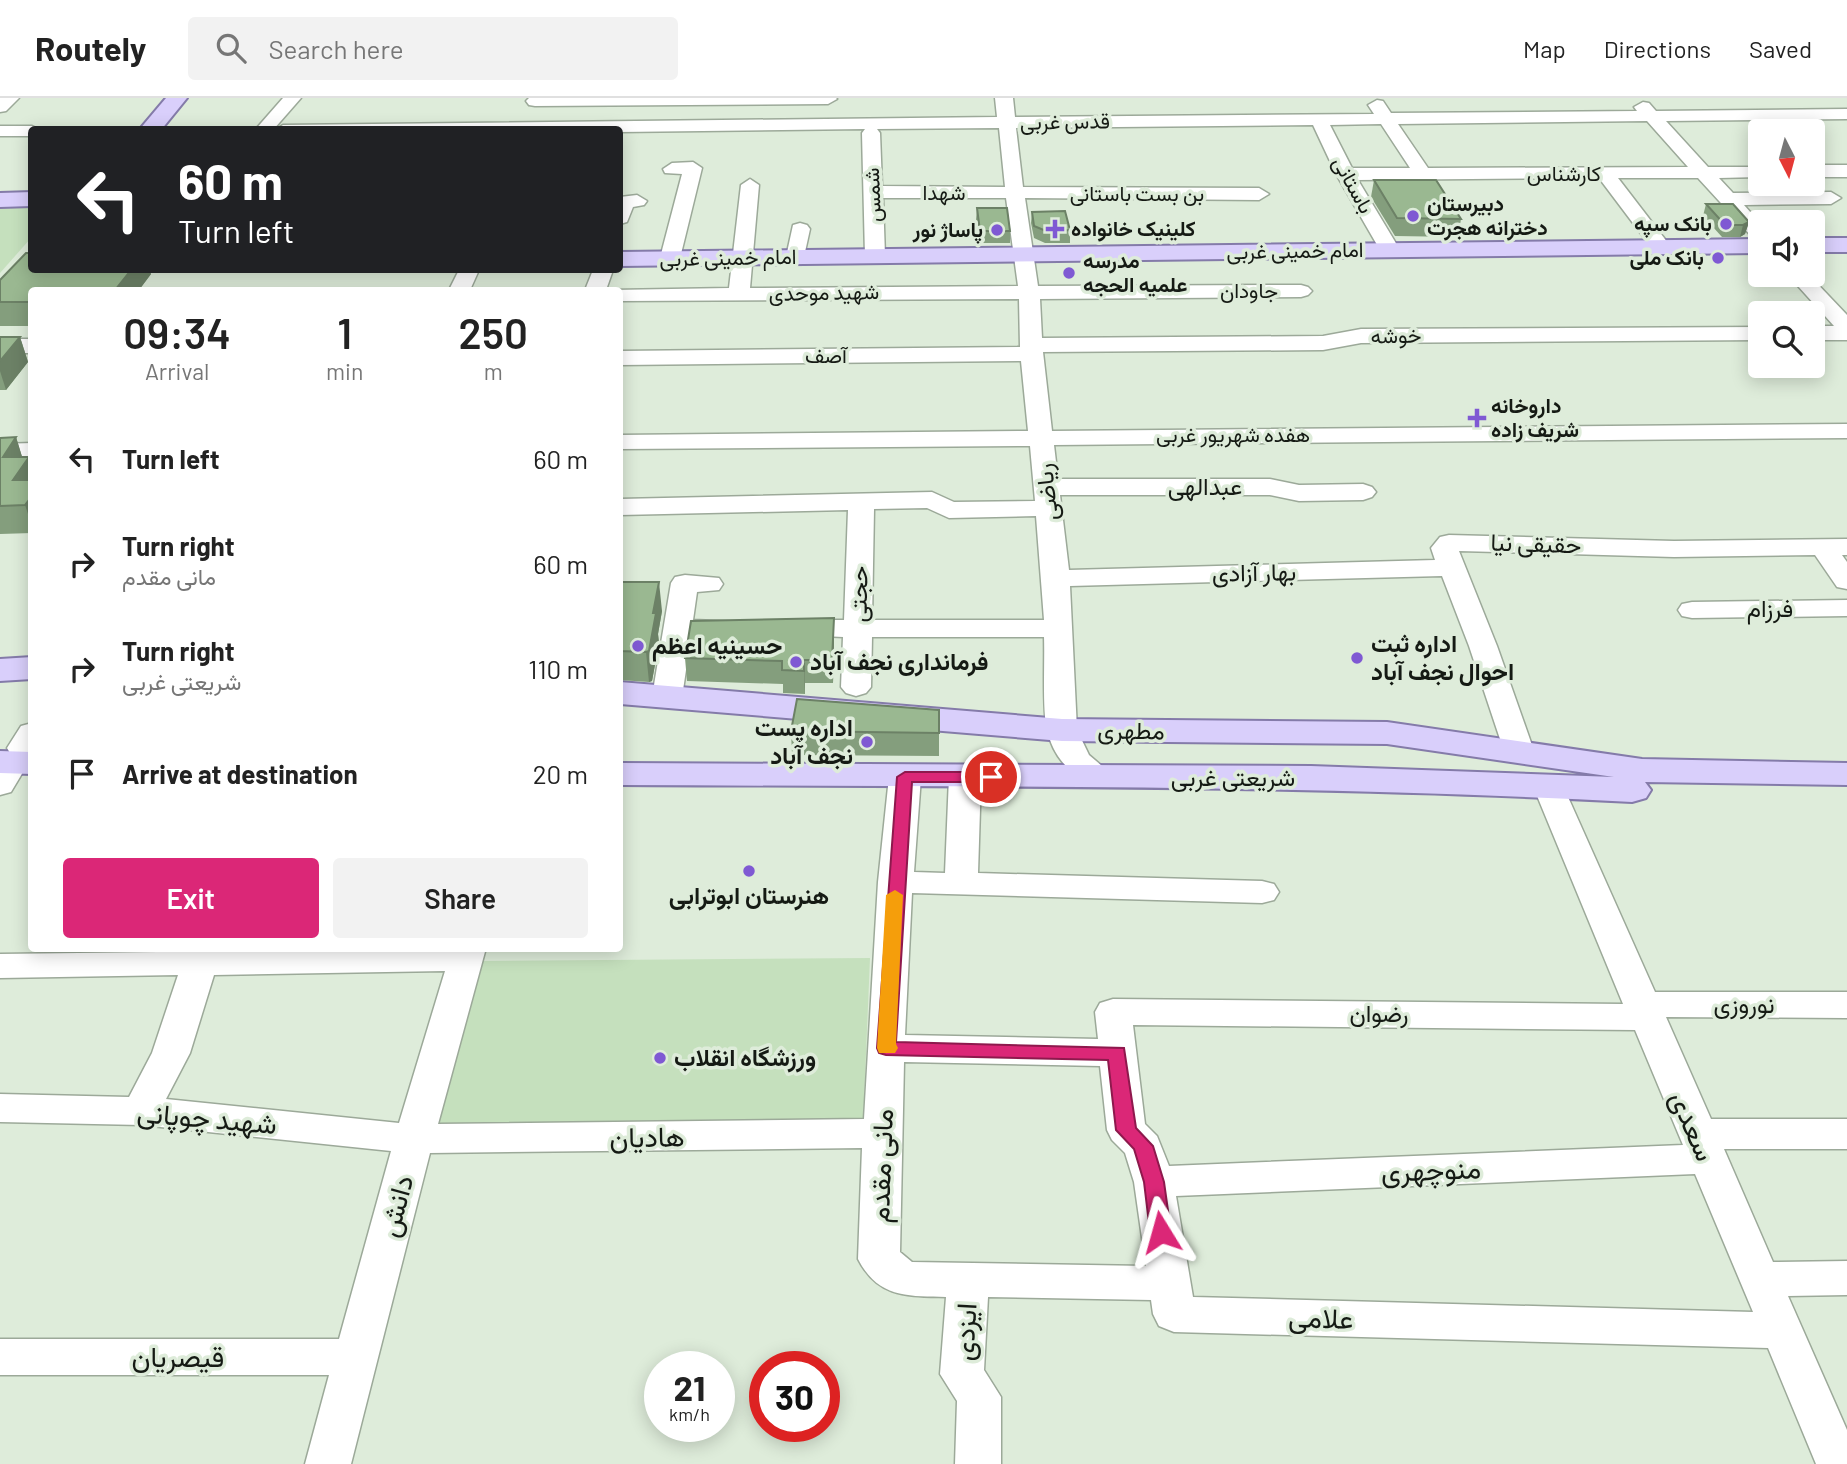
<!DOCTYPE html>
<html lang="en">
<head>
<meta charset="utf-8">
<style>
	:root { --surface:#fff; --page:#f2f2f2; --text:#222; --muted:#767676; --line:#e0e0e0; --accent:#db2777 }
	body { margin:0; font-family:Barlow,Vazirmatn,sans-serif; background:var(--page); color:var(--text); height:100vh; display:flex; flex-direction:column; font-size:26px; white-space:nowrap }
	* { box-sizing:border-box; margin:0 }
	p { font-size:23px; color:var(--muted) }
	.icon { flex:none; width:38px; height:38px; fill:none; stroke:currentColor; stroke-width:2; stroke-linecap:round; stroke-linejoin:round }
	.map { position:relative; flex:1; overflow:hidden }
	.side { position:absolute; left:28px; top:189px; width:595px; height:665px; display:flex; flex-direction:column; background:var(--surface); border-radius:7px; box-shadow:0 4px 18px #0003 }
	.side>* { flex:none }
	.hud { position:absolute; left:28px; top:28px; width:595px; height:147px; border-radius:7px; box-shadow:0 4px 18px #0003; background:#202124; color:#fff; overflow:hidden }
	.needle { width:46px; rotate:174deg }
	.controls { position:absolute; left:1748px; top:21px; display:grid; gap:14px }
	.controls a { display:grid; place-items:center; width:77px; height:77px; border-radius:7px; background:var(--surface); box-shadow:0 4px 18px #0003; font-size:35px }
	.speed { position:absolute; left:644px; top:1253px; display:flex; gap:14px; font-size:35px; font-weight:700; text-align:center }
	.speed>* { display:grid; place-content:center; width:91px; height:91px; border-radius:50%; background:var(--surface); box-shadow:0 4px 18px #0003; line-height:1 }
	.speed small { font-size:18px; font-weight:400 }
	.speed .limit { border:10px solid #d22; background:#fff; color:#111 }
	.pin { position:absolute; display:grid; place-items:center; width:60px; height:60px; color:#fff; margin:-30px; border:4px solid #fff; border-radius:50%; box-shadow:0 2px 7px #0007 }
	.me { position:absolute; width:77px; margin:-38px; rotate:352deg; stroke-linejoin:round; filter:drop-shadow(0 0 5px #0008) }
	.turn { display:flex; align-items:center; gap:24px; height:147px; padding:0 35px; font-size:32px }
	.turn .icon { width:91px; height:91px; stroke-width:2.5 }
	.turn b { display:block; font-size:49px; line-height:60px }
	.eta { display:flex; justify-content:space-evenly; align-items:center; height:119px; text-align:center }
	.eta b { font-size:42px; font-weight:600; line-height:49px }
	.cta { display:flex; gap:14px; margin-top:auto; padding:14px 35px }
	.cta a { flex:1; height:80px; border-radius:7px; background:var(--accent); color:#fff; font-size:28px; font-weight:600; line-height:80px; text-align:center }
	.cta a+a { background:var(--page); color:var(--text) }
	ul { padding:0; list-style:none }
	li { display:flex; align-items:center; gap:21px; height:105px; padding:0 35px }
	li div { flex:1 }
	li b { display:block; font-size:26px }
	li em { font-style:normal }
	header { display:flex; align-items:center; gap:42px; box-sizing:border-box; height:98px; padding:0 35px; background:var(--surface); border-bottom:2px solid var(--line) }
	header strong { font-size:33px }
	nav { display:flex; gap:38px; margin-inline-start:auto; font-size:24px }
	.search { width:490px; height:63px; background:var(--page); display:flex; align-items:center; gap:18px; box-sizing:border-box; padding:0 24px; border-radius:7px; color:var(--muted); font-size:26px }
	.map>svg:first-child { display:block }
	.green { fill:#c5e0bd }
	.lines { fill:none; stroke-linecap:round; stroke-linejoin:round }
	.minor-casing { stroke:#9ca999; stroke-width:3 }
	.major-casing { stroke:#847ba9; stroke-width:4 }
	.minor { fill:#fff; fill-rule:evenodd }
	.major { fill:#d9cffb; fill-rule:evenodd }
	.wall { fill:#849e7d }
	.shaded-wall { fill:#6c8166 }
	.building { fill:#9ab891; stroke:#6c8166; stroke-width:2 }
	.route { fill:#db2777; stroke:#8e194d; stroke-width:2 }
	.slow { fill:#f59e0b }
	.poi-dot { fill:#7f59d3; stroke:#deecda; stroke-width:2.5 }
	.labels { text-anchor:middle; stroke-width:7; stroke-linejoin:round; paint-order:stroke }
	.far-street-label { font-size:21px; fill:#151a14; stroke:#deecda }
	.far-poi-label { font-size:21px; font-weight:bold; fill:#151a14; stroke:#deecda; text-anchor:start }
	.street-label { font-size:24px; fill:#151a14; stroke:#deecda }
	.poi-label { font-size:24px; font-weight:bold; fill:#151a14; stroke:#deecda; text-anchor:start }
	.near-street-label { font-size:28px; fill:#151a14; stroke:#deecda }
</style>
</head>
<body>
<header>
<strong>Routely</strong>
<div class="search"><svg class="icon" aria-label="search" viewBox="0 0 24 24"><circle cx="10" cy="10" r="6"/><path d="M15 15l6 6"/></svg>Search here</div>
<nav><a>Map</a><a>Directions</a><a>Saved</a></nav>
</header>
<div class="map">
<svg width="1847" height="1366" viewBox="0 0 1847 1366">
	<rect width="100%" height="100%" fill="#deecda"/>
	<g class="green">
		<polygon points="0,106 32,106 31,140 0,175"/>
		<polygon points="870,860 863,1027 435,1031 482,863"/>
	</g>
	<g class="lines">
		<defs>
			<g id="minor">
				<polygon points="0,0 19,0 6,13 0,14"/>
				<polygon points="283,0 301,0 273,32 255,32"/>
				<polygon points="529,0 836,0 837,1 828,6 535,8 529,7 526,3"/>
				<path d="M 995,0 L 1013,0 L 1015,19 L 1374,16 L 1368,7 L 1377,2 L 1383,3 L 1391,15 L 1637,13 L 1634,9 L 1643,4 L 1649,5 L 1656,13 L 1847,11 L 1847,21 L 1666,23 L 1708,69 L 1760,69 L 1760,79 L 1719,80 L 1733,95 L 1831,94 L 1841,100 L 1831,106 L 1744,107 L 1760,125 L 1760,142 L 1753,140 L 1698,80 L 1618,80 L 1671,149 L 1668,153 L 1654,153 L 1599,80 L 1358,82 L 1400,152 L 1397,156 L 1383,156 L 1380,152 L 1336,76 L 1313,27 L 1016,30 L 1023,89 L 1259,90 L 1269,96 L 1259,102 L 1025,100 L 1038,188 L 1301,187 L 1308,189 L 1312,193 L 1308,197 L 1301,199 L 1040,201 L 1042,240 L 1323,238 L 1361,231 L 1760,229 L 1760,242 L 1361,245 L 1323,252 L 1043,254 L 1052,333 L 1847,326 L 1847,340 L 1054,347 L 1058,381 L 1270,381 L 1299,387 L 1363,386 L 1372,389 L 1376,394 L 1372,399 L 1363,402 L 1299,403 L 1270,397 L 1060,397 L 1069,472 L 1435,462 L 1431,450 L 1440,439 L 1449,437 L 1674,443 L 1847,441 L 1847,457 L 1842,457 L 1847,464 L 1847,491 L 1837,489 L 1815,457 L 1674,459 L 1459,453 L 1497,548 L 1534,653 L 1530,660 L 1519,662 L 1508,660 L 1504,653 L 1469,548 L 1442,478 L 1070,488 L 1077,632 L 1089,657 L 1102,668 L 1122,672 L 1127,679 L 1122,686 C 1086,695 1055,667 1047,632 C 1042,611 1045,564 1044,539 L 872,539 L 871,589 L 866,595 L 856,598 L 846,595 L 841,589 L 843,539 L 782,536 L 778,530 L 782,524 L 792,522 L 844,522 L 848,412 L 620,417 L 620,401 L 932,394 L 954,404 L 1035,403 L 1030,348 L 620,351 L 620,337 L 1028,333 L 1021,263 L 620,267 L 620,253 L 1020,249 L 1019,201 L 620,203 L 620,192 L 613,192 L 729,190 L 741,87 L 750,81 L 759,87 L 750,190 L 1018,188 L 1006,100 L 883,100 L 885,158 L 882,162 L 868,162 L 865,158 L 862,35 L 865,31 L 620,34 L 620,32 L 275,32 L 283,27 L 997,19 ZM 1647,23 L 1688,69 L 1428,70 L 1398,26 ZM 1381,26 L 1410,70 L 1352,70 L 1330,27 ZM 999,30 L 1005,89 L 882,88 L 880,35 L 877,31 ZM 927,410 L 949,420 L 1036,418 L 1044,522 L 872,522 L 874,411 Z"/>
				<polygon points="0,28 32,28 40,32 32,32 32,38 0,38"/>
				<polygon points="693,64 702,70 680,160 677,164 663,164 660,160 682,76 665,75 663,71 672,65"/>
				<rect x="1813" y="67" width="34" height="12"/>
				<polygon points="637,97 647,103 644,107 633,109 627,124 620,126 620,99"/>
				<polygon points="800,125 807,127 810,131 803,163 789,163 786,159 793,127"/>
				<polygon points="459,172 479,172 470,192 449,192"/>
				<polygon points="593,172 613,172 606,192 585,192"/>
				<polygon points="1788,177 1809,177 1847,217 1847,242 1813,242 1813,228 1834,228"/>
				<rect x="0" y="241" width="32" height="14"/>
				<polygon points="32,345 32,359 0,360 0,346"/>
				<polygon points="685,477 719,480 723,486 719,492 697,494 693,522 743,524 747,530 743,536 691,538 682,599 678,605 667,608 656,605 652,599 671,485 675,479"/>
				<polygon points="1847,502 1847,518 1692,520 1682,518 1678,512 1682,506 1692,504"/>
				<polygon points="32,625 32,657 25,659 29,664 11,694 0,697 0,660 10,655 7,650 21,628"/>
				<path d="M 905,670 L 916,672 L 921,679 L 914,774 L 945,775 L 949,679 L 954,672 L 965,670 L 976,672 L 981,679 L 978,775 L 1262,783 L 1274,786 L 1279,794 L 1274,802 L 1262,805 L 912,795 L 905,937 L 1098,941 L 1095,914 L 1100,905 L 1113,901 L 1623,906 L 1533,688 L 1538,681 L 1549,678 L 1560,681 L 1655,894 L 1847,894 L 1847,920 L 1666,919 L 1711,1021 L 1847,1021 L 1847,1051 L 1724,1051 L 1773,1164 L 1847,1163 L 1847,1197 L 1788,1198 L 1847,1332 L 1847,1366 L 1816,1366 L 1768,1250 L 1174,1234 L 1159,1228 L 1153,1216 L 1151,1202 L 988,1199 L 984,1272 L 1001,1299 L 1001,1366 L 955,1366 L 957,1303 L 940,1276 L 946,1199 C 907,1198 878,1200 858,1161 L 862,1050 L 430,1055 L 351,1366 L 305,1366 L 329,1277 L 0,1277 L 0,1241 L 339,1241 L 391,1053 L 141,1027 L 0,1024 L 0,996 L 129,999 L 152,955 L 178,877 L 0,880 L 0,856 L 486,850 L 438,1026 L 864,1021 L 878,784 L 889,679 L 894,672 ZM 445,873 L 399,1025 L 166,1001 L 190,955 L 214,877 ZM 1133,927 L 1635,932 L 1683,1047 L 1169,1068 L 1157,1038 L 1145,1026 ZM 904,964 L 1100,968 L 1107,1032 L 1112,1042 L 1125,1055 L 1134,1084 L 1146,1168 L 912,1164 L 900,1154 ZM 1695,1076 L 1753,1214 L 1193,1199 L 1176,1098 Z"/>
			</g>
			<g id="major">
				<polygon points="166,0 187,0 161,32 139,32"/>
				<polygon points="32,94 32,108 0,109 0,95"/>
				<rect x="1813" y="140" width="34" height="14"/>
				<polygon points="1760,141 1760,155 620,168 620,154"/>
				<polygon points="32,559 32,581 0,583 0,561"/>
				<path d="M 620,584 L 1062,621 L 1387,624 L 1642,661 L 1847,665 L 1847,687 L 1645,684 L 1651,692 L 1646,700 L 1632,704 C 1295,686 957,689 620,687 L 620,665 L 1311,668 L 1614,679 L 1387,646 L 1062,643 L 620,606 Z"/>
				<polygon points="0,653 32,654 32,676 0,675"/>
			</g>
		</defs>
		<use href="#minor" class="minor-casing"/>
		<use href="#major" class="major-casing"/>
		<use href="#minor" class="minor"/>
		<use href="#major" class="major"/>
	</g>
	<g class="wall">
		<polygon points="1374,82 1461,121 1458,139 1395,138 1371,99"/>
		<polygon points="1706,106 1749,124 1745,136 1740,139 1722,139 1703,118"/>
		<polygon points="977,110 1010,133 1010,145 979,145 976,122"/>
		<polygon points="1032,114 1070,132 1070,145 1045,145 1034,140 1031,125"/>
		<polygon points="151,176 139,192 32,192 32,228 0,228 0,182"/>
		<polygon points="0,239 20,239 28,264 6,292 0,292"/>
		<polygon points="16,339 22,359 32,367 32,435 0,436 0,340"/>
		<polygon points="620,484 662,513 658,536 659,545 652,583 649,584 620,582"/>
		<polygon points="834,542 833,585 805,585 805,596 783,595 783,586 687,583 685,560"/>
		<polygon points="939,612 939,658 792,657 791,633"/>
		<polygon points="169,850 233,850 169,851"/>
	</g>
	<g class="shaded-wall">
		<polygon points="1749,124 1745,136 1740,139 1743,127"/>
		<polygon points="131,172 150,172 151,176 139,192 115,192"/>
		<polygon points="20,239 28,264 6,292 0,273 0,263"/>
		<polygon points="16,339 24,365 29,359 32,367 32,395 21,407 3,359"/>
		<polygon points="32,398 32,428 25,407"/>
		<polygon points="659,484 662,513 658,536 659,545 652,583 649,584 646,554"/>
		<polygon points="834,520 834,542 833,585 832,562"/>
		<polygon points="804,562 805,585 805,596 804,573"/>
	</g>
	<g class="building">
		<polygon points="1374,82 1436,82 1461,121 1397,120"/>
		<polygon points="1706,106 1733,106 1749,124 1743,127 1725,127"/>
		<polygon points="977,110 1007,110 1010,133 980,133"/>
		<polygon points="1065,113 1070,132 1046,133 1034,128 1032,114"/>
		<polygon points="26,155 32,155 32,172 131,172 115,192 32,192 32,204 0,204 0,182"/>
		<polygon points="0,239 20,239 0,263"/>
		<polygon points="16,339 3,359 29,359 13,382 32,382 32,398 25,407 0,408 0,340"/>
		<polygon points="620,484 659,484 653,515 656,515 649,553 646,554 620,553"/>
		<polygon points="834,520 832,562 804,562 804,573 782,572 782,563 685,560 691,523"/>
		<polygon points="797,601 939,612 939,635 791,633"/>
	</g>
	<polygon class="route" points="905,674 991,674 999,679 991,684 912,684 896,944 1124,950 1136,1030 1153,1048 1164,1084 1171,1134 1168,1140 1161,1142 1153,1140 1150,1134 1144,1084 1134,1051 1116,1032 1108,962 886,957 879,955 877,950 897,679"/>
	<polygon class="slow" points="895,792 903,797 896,946 898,950 895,955 879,955 877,950 886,797"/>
	<g class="poi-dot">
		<circle cx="1413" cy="118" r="7"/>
		<circle cx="1726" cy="126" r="7"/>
		<path d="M1051.5 120.5h7v7h7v7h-7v7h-7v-7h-7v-7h7z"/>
		<circle cx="997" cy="132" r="7"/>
		<circle cx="1718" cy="160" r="7"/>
		<circle cx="1069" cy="175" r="7"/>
		<path d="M1473.5 309.5h7v7h7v7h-7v7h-7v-7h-7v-7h7z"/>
		<circle cx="638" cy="548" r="7"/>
		<circle cx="1357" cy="560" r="7"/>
		<circle cx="796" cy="564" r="7"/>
		<circle cx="867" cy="644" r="7"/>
		<circle cx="749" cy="773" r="7"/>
		<circle cx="660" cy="960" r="7"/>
	</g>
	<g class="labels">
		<g class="far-street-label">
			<text transform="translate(1065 24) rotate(-1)" y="7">قدس غربی</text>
			<text x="1564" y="83">کارشناس</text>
			<text transform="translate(1353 87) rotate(61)" y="7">باستانی</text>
			<text x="944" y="102">شهدا</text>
			<text x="1137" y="103">بن بست باستانی</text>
			<text transform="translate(873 97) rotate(-92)" y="7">شمس</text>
			<text transform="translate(1295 153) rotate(-1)" y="7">امام خمینی غربی</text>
			<text transform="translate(728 160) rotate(-1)" y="7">امام خمینی غربی</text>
			<text x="1249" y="200">جاودان</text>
			<text transform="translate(824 195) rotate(-1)" y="7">شهید موحدی</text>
			<text transform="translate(1396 238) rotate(-1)" y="7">خوشه</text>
			<text x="826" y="265">آصف</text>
			<text x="1233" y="344">هفده شهریور غربی</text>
		</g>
		<g class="far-poi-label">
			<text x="1427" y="113">دبیرستان<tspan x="1427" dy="24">دخترانه هجرت</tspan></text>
			<text x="1712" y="133" text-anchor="end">بانک سپه</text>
			<text x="1071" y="138">کلینیک خانواده</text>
			<text x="983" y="139" text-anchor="end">پاساژ نور</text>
			<text x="1704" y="167" text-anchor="end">بانک ملی</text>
			<text x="1083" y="170">مدرسه<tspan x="1083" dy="24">علمیه الحجه</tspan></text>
			<text x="1491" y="315">داروخانه<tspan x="1491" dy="24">شریف زاده</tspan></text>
		</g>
		<g class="street-label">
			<text x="1205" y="397">عبدالهی</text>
			<text transform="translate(1047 394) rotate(-96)" y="8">ریاضی</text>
			<text transform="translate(1536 446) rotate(2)" y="8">حقیقی نیا</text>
			<text transform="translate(1254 475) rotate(-1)" y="8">بهار آزادی</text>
			<text transform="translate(859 496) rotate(-89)" y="8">حجتی</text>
			<text x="1770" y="519">فرزام</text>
			<text transform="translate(1131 633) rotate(1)" y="8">مطهری</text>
			<text x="1233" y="688">شریعتی غربی</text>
			<text x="1744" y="915">نوروزی</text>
			<text x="1379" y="924">رضوان</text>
		</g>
		<g class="poi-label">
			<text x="1371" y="554">اداره ثبت<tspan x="1371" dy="28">احوال نجف آباد</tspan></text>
			<text x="652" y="556">حسینیه اعظم</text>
			<text x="810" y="572">فرمانداری نجف آباد</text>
			<text x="853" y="638" text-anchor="end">اداره پست<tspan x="853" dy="28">نجف آباد</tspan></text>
			<text x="749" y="806" text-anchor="middle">هنرستان ابوترابی</text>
			<text x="674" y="968">ورزشگاه انقلاب</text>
		</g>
		<g class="near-street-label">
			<text transform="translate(207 1020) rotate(5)" y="10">شهید چوپانی</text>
			<text transform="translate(1693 1028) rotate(67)" y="10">سعدی</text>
			<text transform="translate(647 1039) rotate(-1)" y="10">هادیان</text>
			<text transform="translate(881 1068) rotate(-88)" y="10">مانی مقدم</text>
			<text transform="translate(1431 1072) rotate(-2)" y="10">منوچهری</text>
			<text transform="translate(396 1108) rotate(-75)" y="10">دانش</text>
			<text transform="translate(1321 1220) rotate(2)" y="10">علامی</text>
			<text transform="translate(965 1234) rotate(-87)" y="10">ایزدی</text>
			<text x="178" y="1269">قیصریان</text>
		</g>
	</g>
</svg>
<div class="controls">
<a><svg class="needle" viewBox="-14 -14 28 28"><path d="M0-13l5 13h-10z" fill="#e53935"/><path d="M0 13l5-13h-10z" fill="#767676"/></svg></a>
<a><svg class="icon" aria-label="sound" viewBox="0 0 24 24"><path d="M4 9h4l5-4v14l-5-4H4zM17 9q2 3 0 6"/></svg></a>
<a><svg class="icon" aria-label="search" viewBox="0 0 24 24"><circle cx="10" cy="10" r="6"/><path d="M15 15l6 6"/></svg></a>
</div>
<div class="speed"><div>21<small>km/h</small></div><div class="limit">30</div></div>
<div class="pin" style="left:991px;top:679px;background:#d93025"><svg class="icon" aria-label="arrive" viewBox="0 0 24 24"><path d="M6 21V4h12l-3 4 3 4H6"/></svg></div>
<svg class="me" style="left:1161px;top:1134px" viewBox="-20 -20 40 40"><path d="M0-17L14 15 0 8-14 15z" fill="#db2777" stroke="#fff" stroke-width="4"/></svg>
<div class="hud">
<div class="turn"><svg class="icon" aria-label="left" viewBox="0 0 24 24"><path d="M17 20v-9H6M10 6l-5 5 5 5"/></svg><div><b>60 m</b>Turn left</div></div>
</div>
<section class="side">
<div class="eta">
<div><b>09:34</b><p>Arrival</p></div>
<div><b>1</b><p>min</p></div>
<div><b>250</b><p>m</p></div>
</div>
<ul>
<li><svg class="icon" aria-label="left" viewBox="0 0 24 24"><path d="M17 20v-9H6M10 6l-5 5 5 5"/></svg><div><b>Turn left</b></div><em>60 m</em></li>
<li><svg class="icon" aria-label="right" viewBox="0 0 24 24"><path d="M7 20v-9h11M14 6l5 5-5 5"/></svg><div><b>Turn right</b><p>مانی مقدم</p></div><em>60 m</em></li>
<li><svg class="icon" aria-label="right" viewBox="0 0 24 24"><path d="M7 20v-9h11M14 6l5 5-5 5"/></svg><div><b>Turn right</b><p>شریعتی غربی</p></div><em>110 m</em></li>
<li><svg class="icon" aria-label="arrive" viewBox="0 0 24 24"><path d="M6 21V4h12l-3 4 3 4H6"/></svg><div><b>Arrive at destination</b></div><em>20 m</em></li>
</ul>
<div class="cta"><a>Exit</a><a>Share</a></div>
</section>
</div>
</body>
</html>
